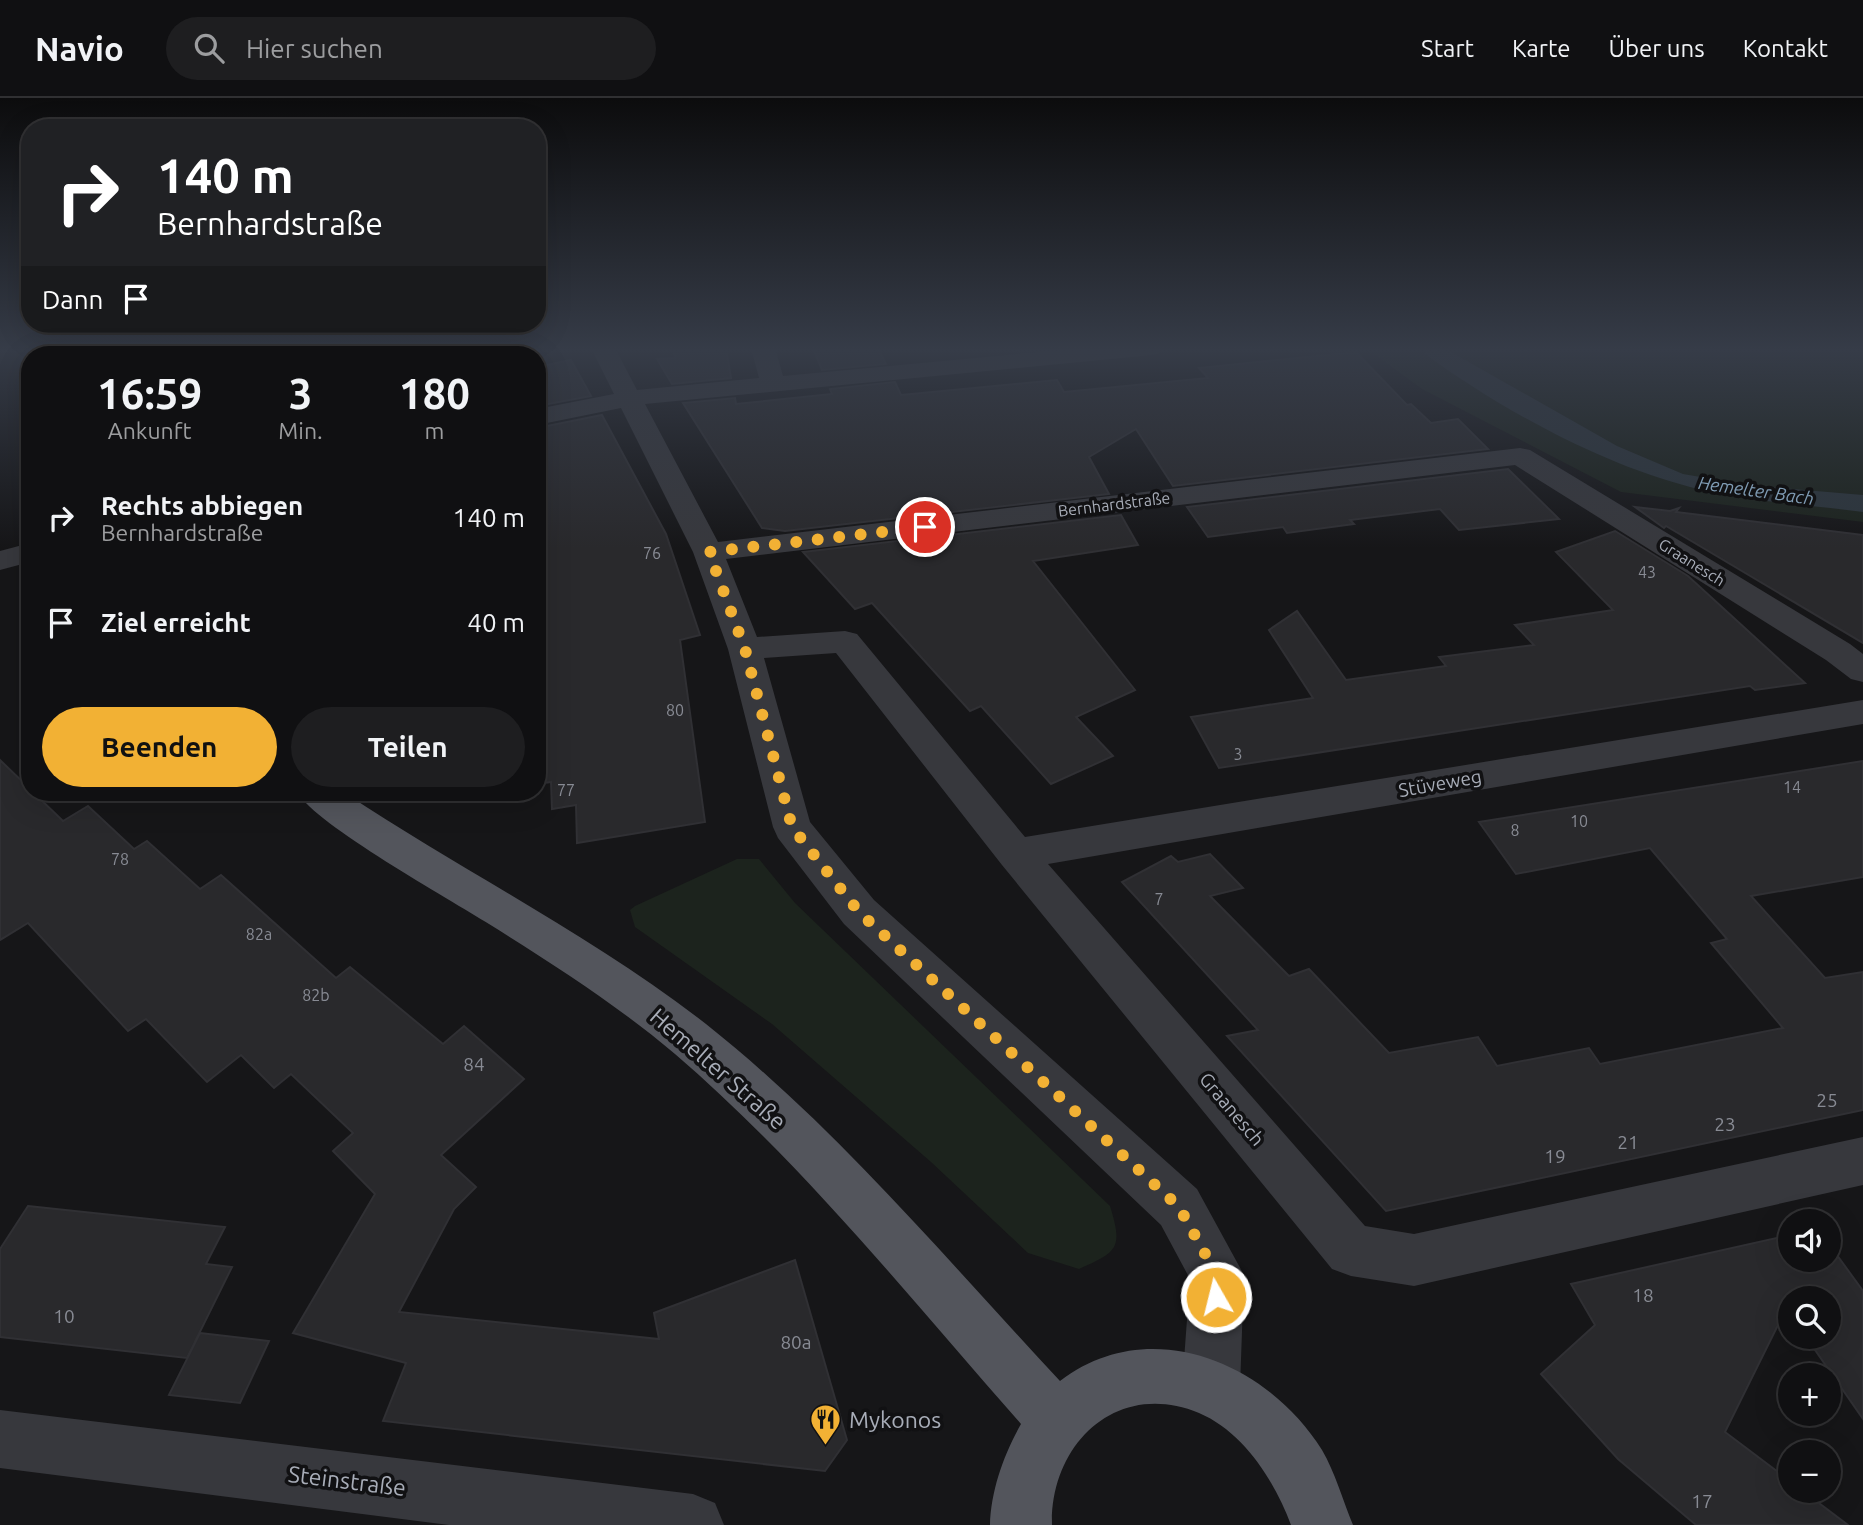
<!DOCTYPE html>
<html lang="de">
<head>
<meta charset="utf-8">
<style>
	:root { --surface:#101012; --page:#1e1e20; --text:#f1f3f6; --muted:#9c9d9f; --line:#303032; --accent:#f2b134 }
	body { margin:0; font-family:Ubuntu,sans-serif; background:var(--page); color:var(--text); height:100vh; display:flex; flex-direction:column; font-size:26px; white-space:nowrap }
	* { box-sizing:border-box; margin:0 }
	p { font-size:23px; color:var(--muted) }
	.icon { flex:none; width:38px; height:38px; fill:none; stroke:currentColor; stroke-width:2; stroke-linecap:round; stroke-linejoin:round }
	.map { position:relative; flex:1; overflow:hidden }
	.sheet { position:absolute; left:21px; top:248px; width:525px; height:455px; display:flex; flex-direction:column; background:var(--surface); border-radius:28px; box-shadow:0 7px 28px #0002,0 0 0 2px var(--line) }
	.sheet>* { flex:none }
	.banner { position:absolute; left:21px; top:21px; width:525px; height:214px; border-radius:28px; box-shadow:0 7px 28px #0002,0 0 0 2px var(--line); background:#202124; color:#fff; overflow:hidden }
	.buttons { position:absolute; left:1778px; top:1111px; display:grid; gap:14px }
	.buttons a { display:grid; place-items:center; width:63px; height:63px; border-radius:50%; background:var(--surface); box-shadow:0 7px 28px #0002,0 0 0 2px var(--line); font-size:35px }
	.pin { position:absolute; display:grid; place-items:center; width:60px; height:60px; color:#fff; margin:-30px; border:4px solid #fff; border-radius:50%; box-shadow:0 2px 7px #0007 }
	.me { position:absolute; width:77px; margin:-38px; rotate:352deg; stroke-linejoin:round; filter:drop-shadow(0 0 5px #0008) }
	.turn { display:flex; align-items:center; gap:24px; height:147px; padding:0 21px; font-size:32px }
	.turn .icon { width:91px; height:91px; stroke-width:2.5 }
	.turn b { display:block; font-size:49px; line-height:60px }
	.then { display:flex; align-items:center; height:66px; padding:0 21px; background:#0003; gap:14px; font-size:26px }
	.eta { display:flex; justify-content:space-evenly; align-items:center; height:119px; text-align:center }
	.eta b { font-size:42px; font-weight:700; line-height:49px }
	.cta { display:flex; gap:14px; margin-top:auto; padding:14px 21px }
	.cta a { flex:1; height:80px; border-radius:42px; background:var(--accent); color:#111; font-size:28px; font-weight:700; line-height:80px; text-align:center }
	.cta a+a { background:var(--page); color:var(--text) }
	ul { padding:0; list-style:none }
	li { display:flex; align-items:center; gap:21px; height:105px; padding:0 21px }
	li div { flex:1 }
	li b { display:block; font-size:26px }
	li em { font-style:normal }
	header { display:flex; align-items:center; gap:42px; box-sizing:border-box; height:98px; padding:0 35px; background:var(--surface); border-bottom:2px solid var(--line) }
	header strong { font-size:33px }
	nav { display:flex; gap:38px; margin-inline-start:auto; font-size:24px }
	.search { width:490px; height:63px; background:var(--page); display:flex; align-items:center; gap:18px; box-sizing:border-box; padding:0 24px; border-radius:38px; color:var(--muted); font-size:26px }
	.map>svg:first-child { display:block }
	.green { fill:#1c231d }
	.water { fill:#2c353c }
	.building { fill:#29292c; stroke:#303034; stroke-width:2 }
	.lines { fill:none; stroke-linecap:round; stroke-linejoin:round }
	.minor { fill:#37383d; fill-rule:evenodd }
	.major { fill:#53555c; fill-rule:evenodd }
	.route { stroke:#f2b134; stroke-width:12; stroke-dasharray:0 21.6 }
	.labels { text-anchor:middle; stroke-width:7; stroke-linejoin:round; paint-order:stroke }
	.far-street-label { font-size:16px; fill:#a8adb8; stroke:#111113 }
	.number-label { font-size:16px; fill:#888b94 }
	.far-water-label { font-size:18px; font-style:italic; fill:#7f9bb3; stroke:#111113 }
	.street-label { font-size:19px; fill:#a8adb8; stroke:#111113 }
	.near-number-label { font-size:19px; fill:#888b94 }
	.near-street-label { font-size:23px; fill:#a8adb8; stroke:#111113 }
	.near-poi-label { font-size:23px; fill:#a8adb8; stroke:#111113; text-anchor:start }
</style>
</head>
<body>
<header>
<strong>Navio</strong>
<div class="search"><svg class="icon" aria-label="search" viewBox="0 0 24 24"><circle cx="10" cy="10" r="6"/><path d="M15 15l6 6"/></svg>Hier suchen</div>
<nav><a>Start</a><a>Karte</a><a>Über uns</a><a>Kontakt</a></nav>
</header>
<div class="map">
<svg width="1863" height="1427" viewBox="0 0 1863 1427">
	<rect width="100%" height="100%" fill="#161618"/>
	<g class="green">
		<polygon points="1366,250 1863,250 1863,424 1621,394 1422,291"/>
		<path d="M 737,761 L 759,761 L 795,805 L 1110,1108 C 1123,1150 1118,1154 1079,1171 L 1028,1155 L 931,1064 L 772,926 L 635,829 L 630,812 L 635,808 Z"/>
	</g>
	<path class="water" d="M 1417,250 L 1444,250 L 1617,348 L 1683,376 L 1747,387 L 1863,397 L 1863,414 C 1805,406 1746,404 1690,389 C 1597,365 1493,307 1417,250 Z"/>
	<g class="building">
		<polygon points="673,250 726,250 731,280 672,286 657,261 675,260"/>
		<polygon points="813,250 878,250 886,266 822,272"/>
		<polygon points="1356,254 1407,307 1411,306 1431,325 1458,321 1488,351 1173,388 1136,331 1089,359 1109,396 785,433 762,430 683,305 735,300 736,306 756,304 832,296 830,291 895,284 901,297 1057,282 1064,294 1208,280 1199,270"/>
		<polygon points="571,262 591,298 537,308 537,269"/>
		<polygon points="602,317 666,436 700,537 680,542 705,724 577,745 576,707 552,711 551,684 537,686 537,330"/>
		<polygon points="1508,371 1559,421 1459,432 1440,411 1350,422 1354,426 1287,435 1283,429 1208,439 1187,409"/>
		<polygon points="1635,409 1670,413 1679,410 1676,414 1863,437 1863,545 1666,428 1664,430"/>
		<polygon points="1121,417 1138,447 1033,463 1135,592 1076,619 1113,658 1051,686 981,608 970,613 872,505 855,511 803,454"/>
		<polygon points="1615,433 1688,478 1805,585 1755,592 1750,588 1219,670 1191,619 1313,600 1269,532 1297,513 1346,582 1446,568 1439,559 1534,547 1515,527 1613,512 1556,454"/>
		<polygon points="0,662 30,691 30,695 34,695 63,723 88,708 134,751 147,743 200,791 221,777 336,880 350,869 443,946 464,928 524,981 441,1057 476,1089 454,1111 399,1214 659,1241 654,1215 795,1162 847,1342 825,1373 383,1323 406,1265 293,1235 375,1096 333,1053 353,1035 291,976 274,990 241,957 207,984 146,921 128,933 28,825 0,842"/>
		<polygon points="1863,663 1863,779 1751,798 1825,880 1863,874 1863,1012 1386,1113 1227,938 1258,932 1122,784 1171,758 1178,764 1210,756 1243,790 1210,798 1289,878 1309,871 1389,955 1478,939 1497,968 1589,950 1600,966 1783,930 1711,845 1727,841 1650,750 1516,776 1479,724"/>
		<polygon points="28,1108 225,1129 206,1166 232,1169 187,1260 0,1239 0,1151"/>
		<polygon points="1790,1137 1790,1162 1829,1162 1829,1146 1863,1193 1863,1321 1806,1239 1829,1239 1829,1200 1790,1200 1790,1216 1786,1211 1725,1334 1790,1383 1790,1393 1803,1393 1848,1427 1696,1427 1618,1361 1541,1276 1595,1227 1571,1186"/>
		<polygon points="200,1235 269,1243 240,1305 169,1297"/>
	</g>
	<g class="lines">
		<g class="minor">
			<polygon points="591,250 615,250 637,292 759,280 751,250 775,250 783,278 1081,250 1164,250 1160,255 1152,257 645,306 718,444 1520,350 1530,352 1850,546 1863,556 1863,584 1851,581 1826,562 1515,367 726,461 757,539 845,533 857,536 1025,739 1863,602 1863,626 1048,766 1365,1128 1414,1136 1863,1039 1863,1087 1414,1188 1351,1178 1332,1171 1002,767 836,555 764,560 810,724 874,802 1197,1091 1244,1177 1240,1289 1231,1309 1211,1318 1191,1309 1182,1289 1190,1181 1161,1127 844,826 778,740 773,729 728,551 693,454 621,310 537,327 537,311 614,296"/>
			<polygon points="30,445 30,464 0,472 0,453"/>
			<polygon points="0,1312 693,1396 715,1405 724,1427 449,1427 0,1370"/>
		</g>
		<g class="major">
			<polygon points="73,250 97,250 94,257 70,257"/>
			<path d="M 298,695 L 345,695 C 464,774 593,838 706,926 C 837,1030 946,1161 1060,1283 C 1149,1215 1267,1264 1322,1352 C 1335,1374 1343,1403 1353,1427 L 1291,1427 C 1275,1384 1244,1334 1199,1315 C 1117,1281 1050,1346 1052,1427 L 990,1427 C 991,1392 1004,1356 1021,1326 C 910,1200 803,1066 675,956 C 617,907 553,866 489,826 C 451,802 315,726 298,695 Z"/>
		</g>
	</g>
	<linearGradient id="sky" x2="0" y2="1"><stop stop-color="#0c0c0d"/><stop offset="0.56" stop-color="#363c48"/><stop offset="1" stop-color="#363c48" stop-opacity="0"/></linearGradient>
	<rect width="1863" height="450" fill="url(#sky)"/>
	<g class="lines">
		<polyline class="route" points="925,429 709,454 745,551 792,729 859,814 1179,1109 1217,1177 1216,1199"/>
	</g>
	<defs>
		<symbol id="restaurant-pin" viewBox="-11 -11 22 30"><path d="M0 17L-7.5 6A9.5 9.5 0 1 1 7.5 6Z" fill="#f2b134" stroke="#111113"/><path d="M-5-6h1v4h1v-4h1v4h1v-4h1v5L-1.5 .5V6h-2V.5L-5-1ZM5-6V6H3V1.5H1.5Q1.5-4 5-6Z" fill="#111"/></symbol>
	</defs>
	<g fill-rule="evenodd">
		<use href="#restaurant-pin" x="808" y="1304" width="35" height="47"/>
	</g>
	<g class="labels">
		<g class="far-street-label">
			<text transform="translate(1114 406) rotate(-7)" y="6">Bernhardstraße</text>
			<text transform="translate(1692 464) rotate(32)" y="6">Graanesch</text>
		</g>
		<g class="number-label">
			<text x="652" y="461">76</text>
			<text x="1647" y="480">43</text>
			<text x="675" y="618">80</text>
			<text x="1238" y="662">3</text>
			<text x="1792" y="695">14</text>
			<text x="566" y="698">77</text>
			<text x="1579" y="729">10</text>
			<text x="1515" y="738">8</text>
			<text x="120" y="767">78</text>
			<text x="1159" y="807">7</text>
			<text x="259" y="842">82a</text>
			<text x="316" y="903">82b</text>
		</g>
		<g class="far-water-label">
			<text transform="translate(1756 393) rotate(8)" y="6">Hemelter Bach</text>
		</g>
		<g class="street-label">
			<text transform="translate(1440 685) rotate(-10)" y="7">Stüveweg</text>
			<text transform="translate(1232 1011) rotate(50)" y="7">Graanesch</text>
		</g>
		<g class="near-number-label">
			<text x="474" y="973">84</text>
			<text x="1827" y="1009">25</text>
			<text x="1725" y="1033">23</text>
			<text x="1628" y="1051">21</text>
			<text x="1555" y="1065">19</text>
			<text x="1643" y="1204">18</text>
			<text x="64" y="1225">10</text>
			<text x="796" y="1251">80a</text>
			<text x="1702" y="1410">17</text>
		</g>
		<g class="near-street-label">
			<text transform="translate(718 971) rotate(41)" y="8">Hemelter Straße</text>
			<text transform="translate(347 1383) rotate(7)" y="8">Steinstraße</text>
		</g>
		<g class="near-poi-label">
			<text x="849" y="1330">Mykonos</text>
		</g>
	</g>
</svg>
<div class="buttons">
<a><svg class="icon" aria-label="sound" viewBox="0 0 24 24"><path d="M4 9h4l5-4v14l-5-4H4zM17 9q2 3 0 6"/></svg></a>
<a><svg class="icon" aria-label="search" viewBox="0 0 24 24"><circle cx="10" cy="10" r="6"/><path d="M15 15l6 6"/></svg></a>
<a>+</a>
<a>−</a>
</div>
<div class="pin" style="left:925px;top:429px;background:#d93025"><svg class="icon" aria-label="arrive" viewBox="0 0 24 24"><path d="M6 21V4h12l-3 4 3 4H6"/></svg></div>
<svg class="me" style="left:1216px;top:1199px" viewBox="-20 -20 40 40"><circle r="17" fill="#f2b134" stroke="#fff" stroke-width="3"/><path d="M0-11L8 9 0 5-8 9z" fill="#fff"/></svg>
<div class="banner">
<div class="turn"><svg class="icon" aria-label="right" viewBox="0 0 24 24"><path d="M7 20v-9h11M14 6l5 5-5 5"/></svg><div><b>140 m</b>Bernhardstraße</div></div>
<div class="then">Dann<svg class="icon" aria-label="arrive" viewBox="0 0 24 24"><path d="M6 21V4h12l-3 4 3 4H6"/></svg></div>
</div>
<section class="sheet">
<div class="eta">
<div><b>16:59</b><p>Ankunft</p></div>
<div><b>3</b><p>Min.</p></div>
<div><b>180</b><p>m</p></div>
</div>
<ul>
<li><svg class="icon" aria-label="right" viewBox="0 0 24 24"><path d="M7 20v-9h11M14 6l5 5-5 5"/></svg><div><b>Rechts abbiegen</b><p>Bernhardstraße</p></div><em>140 m</em></li>
<li><svg class="icon" aria-label="arrive" viewBox="0 0 24 24"><path d="M6 21V4h12l-3 4 3 4H6"/></svg><div><b>Ziel erreicht</b></div><em>40 m</em></li>
</ul>
<div class="cta"><a>Beenden</a><a>Teilen</a></div>
</section>
</div>
</body>
</html>
